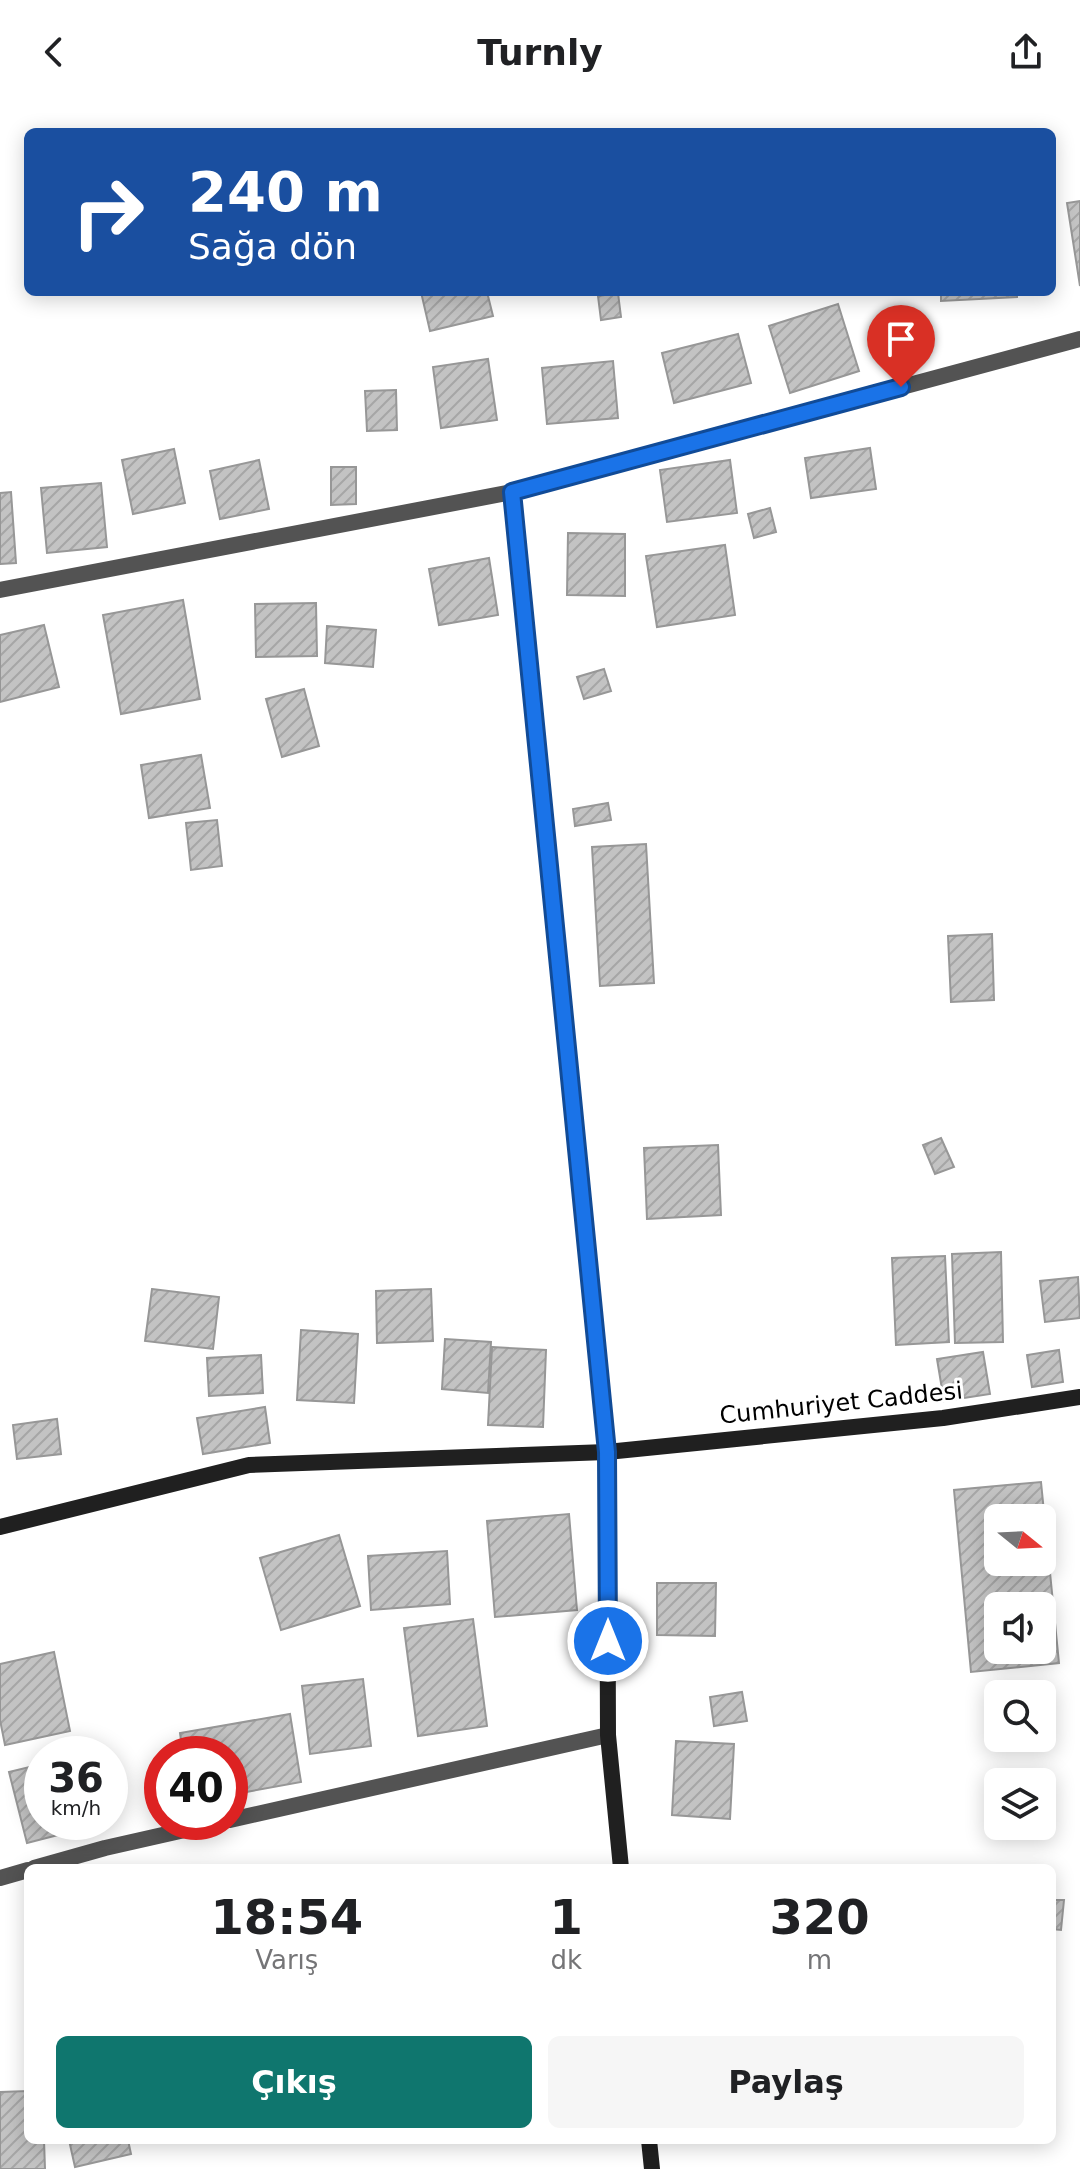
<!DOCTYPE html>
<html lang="tr">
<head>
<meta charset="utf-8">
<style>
	:root { --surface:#fff; --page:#f6f6f6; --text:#202124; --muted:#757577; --accent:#0f766e }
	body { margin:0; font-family:"DejaVu Sans",sans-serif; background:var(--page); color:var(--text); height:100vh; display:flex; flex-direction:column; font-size:30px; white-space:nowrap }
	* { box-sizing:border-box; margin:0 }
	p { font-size:26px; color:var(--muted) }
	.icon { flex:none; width:44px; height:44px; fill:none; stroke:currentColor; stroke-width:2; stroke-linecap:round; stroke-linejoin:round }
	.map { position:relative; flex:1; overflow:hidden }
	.details { position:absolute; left:24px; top:1760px; width:1032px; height:280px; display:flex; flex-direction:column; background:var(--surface); border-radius:12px; box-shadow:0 4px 20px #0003 }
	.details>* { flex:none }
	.top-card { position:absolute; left:24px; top:24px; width:1032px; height:168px; border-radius:12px; box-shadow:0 4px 20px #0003; background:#1a4fa0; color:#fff; overflow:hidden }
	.needle { width:52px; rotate:108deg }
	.tools { position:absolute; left:984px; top:1400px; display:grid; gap:16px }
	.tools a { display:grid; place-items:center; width:72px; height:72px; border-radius:12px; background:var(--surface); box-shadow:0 4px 20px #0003; font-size:40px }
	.speed { position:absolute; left:24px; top:1632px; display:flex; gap:16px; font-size:40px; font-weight:700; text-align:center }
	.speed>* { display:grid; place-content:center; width:104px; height:104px; border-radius:50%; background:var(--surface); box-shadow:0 4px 20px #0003; line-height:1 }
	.speed small { font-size:20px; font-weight:400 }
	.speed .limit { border:12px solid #d22; background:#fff; color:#111 }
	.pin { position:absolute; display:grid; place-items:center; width:68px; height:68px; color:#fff; margin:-82px -34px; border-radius:50% 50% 50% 0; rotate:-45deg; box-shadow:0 0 8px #0007 }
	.pin .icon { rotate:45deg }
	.me { position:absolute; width:88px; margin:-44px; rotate:0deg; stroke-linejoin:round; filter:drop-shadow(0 0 6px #0008) }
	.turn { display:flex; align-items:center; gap:28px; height:168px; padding:0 32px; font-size:36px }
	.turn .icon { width:104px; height:104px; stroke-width:2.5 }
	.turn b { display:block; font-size:56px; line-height:68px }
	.eta { display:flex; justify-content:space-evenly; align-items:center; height:136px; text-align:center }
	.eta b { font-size:48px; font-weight:800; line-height:56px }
	.cta { display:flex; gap:16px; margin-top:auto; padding:16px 32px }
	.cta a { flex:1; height:92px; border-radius:12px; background:var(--accent); color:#fff; font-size:32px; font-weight:800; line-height:92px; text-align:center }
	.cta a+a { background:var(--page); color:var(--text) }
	header { display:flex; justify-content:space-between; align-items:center; height:104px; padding:0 32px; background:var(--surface); font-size:36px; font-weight:800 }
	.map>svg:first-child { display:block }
	.building { fill:url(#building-hatch); stroke:#979797; stroke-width:2; fill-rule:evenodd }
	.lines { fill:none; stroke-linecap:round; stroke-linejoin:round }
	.street { stroke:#535353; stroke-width:16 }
	.secondary { stroke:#202020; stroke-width:16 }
	.route-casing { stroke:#114b97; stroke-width:20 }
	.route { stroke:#1a73e8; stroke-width:14 }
	.labels { text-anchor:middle; stroke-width:6; stroke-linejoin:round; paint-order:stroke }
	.street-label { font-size:24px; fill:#000; stroke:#fff }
</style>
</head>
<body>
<header><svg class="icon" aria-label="back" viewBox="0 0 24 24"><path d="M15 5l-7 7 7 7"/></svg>Turnly<svg class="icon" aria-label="share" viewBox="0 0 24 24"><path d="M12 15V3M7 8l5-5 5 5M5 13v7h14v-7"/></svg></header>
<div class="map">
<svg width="1080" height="2065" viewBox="0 0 1080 2065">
	<defs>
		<pattern id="building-hatch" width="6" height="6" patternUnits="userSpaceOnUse" patternTransform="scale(2)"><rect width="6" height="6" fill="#c3c3c3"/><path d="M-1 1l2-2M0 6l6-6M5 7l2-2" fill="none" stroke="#a6a6a6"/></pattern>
	</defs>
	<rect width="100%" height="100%" fill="#fff"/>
	<g class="building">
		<polygon points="1080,97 1080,182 1067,99"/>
		<polygon points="421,188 487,188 493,212 430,227"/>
		<polygon points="941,188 1017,188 1017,193 941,197"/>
		<polygon points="618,189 621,213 601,216 598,192"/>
		<polygon points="838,200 859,267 790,289 769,222"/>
		<polygon points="738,230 751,279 674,299 662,249"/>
		<polygon points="488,255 497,316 441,324 433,263"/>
		<polygon points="613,257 618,314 547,320 542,264"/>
		<polygon points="396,286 397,326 367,327 365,287"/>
		<polygon points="870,344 876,385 811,394 805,354"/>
		<polygon points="174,345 185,399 133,410 122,356"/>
		<polygon points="259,356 269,405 220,415 210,367"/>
		<polygon points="730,356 737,409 667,418 660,366"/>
		<polygon points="331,363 356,363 356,400 331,401"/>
		<polygon points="101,379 107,443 47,449 41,384"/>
		<polygon points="11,388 16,459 0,460 0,389"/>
		<polygon points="770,404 776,428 754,434 748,410"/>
		<polygon points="568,429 625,430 625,492 567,491"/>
		<polygon points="725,441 735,511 657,523 646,452"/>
		<polygon points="489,454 498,511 439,521 429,465"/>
		<polygon points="183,496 200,595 121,610 103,511"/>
		<polygon points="316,499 317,552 256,553 255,500"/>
		<polygon points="44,521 59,583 0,598 0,531"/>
		<polygon points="327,522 376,526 373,563 325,559"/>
		<polygon points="604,565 611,587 584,595 577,573"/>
		<polygon points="304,585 319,642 282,653 266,595"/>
		<polygon points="201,651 210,704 149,714 141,661"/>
		<polygon points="608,699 611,716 575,722 573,705"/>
		<polygon points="217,716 222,762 191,766 186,719"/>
		<polygon points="646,740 654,879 600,882 592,743"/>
		<polygon points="992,830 994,896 951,898 948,832"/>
		<polygon points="941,1034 954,1063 935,1070 923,1041"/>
		<polygon points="718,1041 721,1111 647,1115 644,1044"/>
		<polygon points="1001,1148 1003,1238 955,1239 952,1150"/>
		<polygon points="945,1152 949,1238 896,1241 892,1154"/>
		<polygon points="1078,1173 1080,1214 1045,1218 1040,1177"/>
		<polygon points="152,1185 219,1193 213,1245 145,1237"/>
		<polygon points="431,1185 433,1237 377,1239 376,1187"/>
		<polygon points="301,1226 358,1230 354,1299 297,1296"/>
		<polygon points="445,1235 491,1238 488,1289 442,1285"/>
		<polygon points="492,1243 546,1246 543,1323 488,1321"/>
		<polygon points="1059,1246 1063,1278 1032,1283 1027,1251"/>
		<polygon points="983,1248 990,1290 944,1297 937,1255"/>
		<polygon points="261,1251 263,1289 209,1292 207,1254"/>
		<polygon points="265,1303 270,1339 203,1350 197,1314"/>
		<polygon points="57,1315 61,1350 17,1355 13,1321"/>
		<path d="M 1041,1378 L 1059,1559 L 971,1568 L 954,1386 ZM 998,1414 L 1042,1414 L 1042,1458 L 998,1458 ZM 998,1502 L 1042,1502 L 1042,1546 L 998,1546 Z"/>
		<polygon points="569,1410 577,1506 495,1513 487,1417"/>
		<polygon points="339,1431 360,1502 281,1526 260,1454"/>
		<polygon points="447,1447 450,1500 371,1506 368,1452"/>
		<polygon points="657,1479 716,1479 715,1532 657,1531"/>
		<polygon points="473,1515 487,1622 418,1632 404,1524"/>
		<polygon points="54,1548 70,1627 5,1641 0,1616 0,1560"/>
		<polygon points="363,1575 371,1642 310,1650 302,1582"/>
		<polygon points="742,1588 747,1617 714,1622 710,1593"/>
		<polygon points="290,1610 301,1678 230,1691 230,1650 183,1650 180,1629"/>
		<polygon points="676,1637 734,1640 730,1715 672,1711"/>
		<polygon points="42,1660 42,1718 87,1718 89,1723 27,1739 9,1668"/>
		<polygon points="1052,1796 1064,1796 1061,1826 1052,1825"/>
		<polygon points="28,1987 28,2036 44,2036 45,2065 0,2065 0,1988"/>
		<polygon points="69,2036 128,2036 131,2050 75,2063"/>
	</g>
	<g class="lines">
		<g class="street">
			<polyline points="512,388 607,1348"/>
			<polyline points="0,486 512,388 1080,235"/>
			<polyline points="230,1716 608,1631"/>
			<polyline points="34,1764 105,1744 220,1718"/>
			<polyline points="0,1774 28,1766"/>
		</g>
		<g class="secondary">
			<polyline points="607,1348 608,1631 621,1764"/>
			<polyline points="0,1423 249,1361 607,1348 943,1314 1080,1293"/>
			<polyline points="649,2036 652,2065"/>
		</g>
	</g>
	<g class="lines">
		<defs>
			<polyline id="route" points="608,1537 607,1348 512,388 901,283"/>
		</defs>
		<use href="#route" class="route-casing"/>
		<use href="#route" class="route"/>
	</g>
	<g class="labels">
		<g class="street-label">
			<text transform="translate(841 1299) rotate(-6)" y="8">Cumhuriyet Caddesi</text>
		</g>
	</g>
</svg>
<div class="tools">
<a><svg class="needle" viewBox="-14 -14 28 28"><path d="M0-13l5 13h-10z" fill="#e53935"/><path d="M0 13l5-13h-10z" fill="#757577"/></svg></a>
<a><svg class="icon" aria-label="sound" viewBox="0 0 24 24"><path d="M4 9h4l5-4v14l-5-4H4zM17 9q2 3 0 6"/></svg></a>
<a><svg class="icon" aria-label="search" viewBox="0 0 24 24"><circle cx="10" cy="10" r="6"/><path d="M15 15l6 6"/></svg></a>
<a><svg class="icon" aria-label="layers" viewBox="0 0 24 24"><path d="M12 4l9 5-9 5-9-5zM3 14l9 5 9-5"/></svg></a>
</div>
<div class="speed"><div>36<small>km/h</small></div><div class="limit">40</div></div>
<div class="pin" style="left:901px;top:283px;background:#d93025"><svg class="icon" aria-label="arrive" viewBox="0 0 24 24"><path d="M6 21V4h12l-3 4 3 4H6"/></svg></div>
<svg class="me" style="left:608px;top:1537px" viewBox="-20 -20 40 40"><circle r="17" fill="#1a73e8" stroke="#fff" stroke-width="3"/><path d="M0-11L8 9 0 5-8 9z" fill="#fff"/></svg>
<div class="top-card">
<div class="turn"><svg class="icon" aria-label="right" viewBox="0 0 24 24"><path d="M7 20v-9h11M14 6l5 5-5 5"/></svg><div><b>240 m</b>Sağa dön</div></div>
</div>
<section class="details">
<div class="eta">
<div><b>18:54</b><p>Varış</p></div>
<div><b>1</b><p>dk</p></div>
<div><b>320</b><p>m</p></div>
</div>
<div class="cta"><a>Çıkış</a><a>Paylaş</a></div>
</section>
</div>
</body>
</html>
